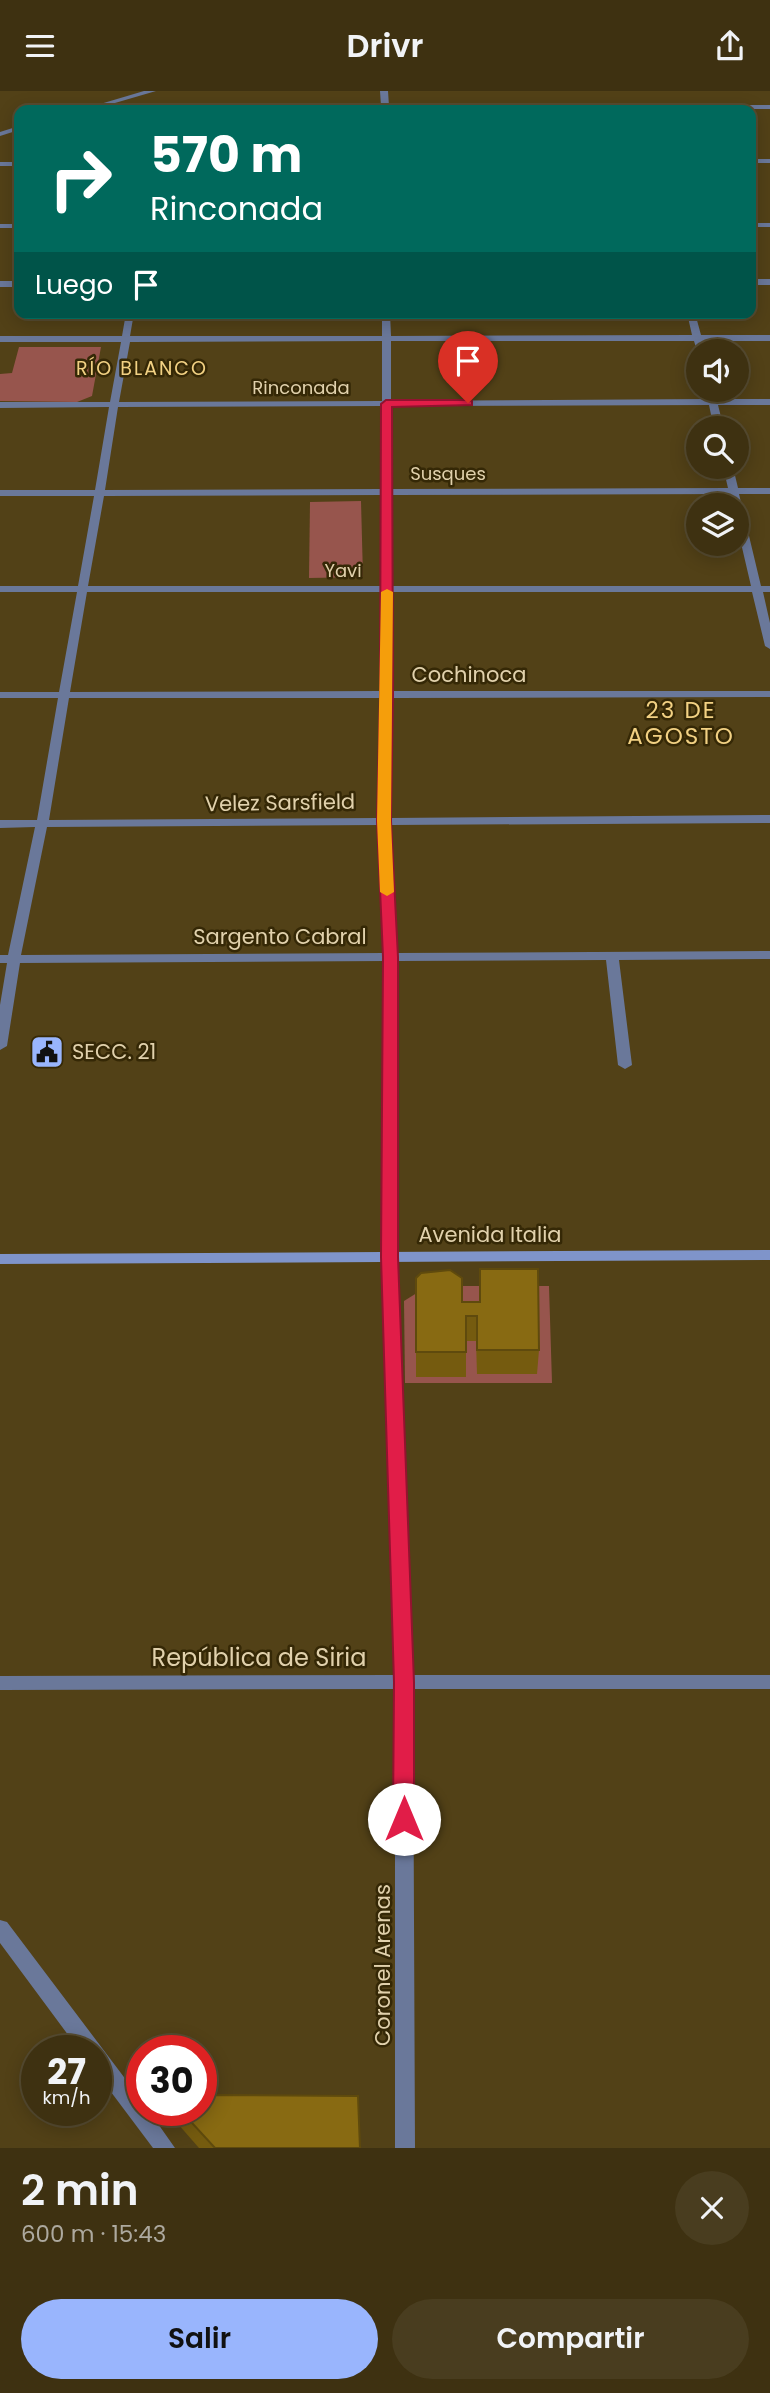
<!DOCTYPE html>
<html lang="es">
<head>
<meta charset="utf-8">
<style>
	:root { --surface:#3e3111; --page:#493d1f; --text:#f1f3f6; --muted:#ada99f; --line:#574c31; --accent:#99b5fd }
	body { margin:0; font-family:Poppins,sans-serif; background:var(--page); color:var(--text); height:100vh; display:flex; flex-direction:column; font-size:26px; white-space:nowrap }
	* { box-sizing:border-box; margin:0 }
	p { font-size:23px; color:var(--muted) }
	.icon { flex:none; width:38px; height:38px; fill:none; stroke:currentColor; stroke-width:2; stroke-linecap:round; stroke-linejoin:round }
	.map { position:relative; height:2057px; overflow:hidden }
	.side { display:flex; flex-direction:column; background:var(--surface); flex:1 }
	.side>* { flex:none }
	.hud { position:absolute; left:14px; top:14px; width:742px; height:214px; border-radius:14px; box-shadow:0 4px 18px #0003,0 0 0 2px var(--line); background:#00695c; color:#fff; overflow:hidden }
	.tools { position:absolute; left:686px; top:248px; display:grid; gap:14px }
	.tools a { display:grid; place-items:center; width:63px; height:63px; border-radius:50%; background:var(--surface); box-shadow:0 4px 18px #0003,0 0 0 2px var(--line); font-size:35px }
	.speed { position:absolute; left:21px; top:1944px; display:flex; gap:14px; font-size:35px; font-weight:700; text-align:center }
	.speed>* { display:grid; place-content:center; width:91px; height:91px; border-radius:50%; background:var(--surface); box-shadow:0 4px 18px #0003,0 0 0 2px var(--line); line-height:1 }
	.speed small { font-size:18px; font-weight:400 }
	.speed .limit { border:10px solid #d22; background:#fff; color:#111 }
	.pin { position:absolute; display:grid; place-items:center; width:60px; height:60px; color:#fff; margin:-72px -30px; border-radius:50% 50% 50% 0; rotate:-45deg; box-shadow:0 0 7px #0007 }
	.pin .icon { rotate:45deg }
	.me { position:absolute; width:77px; margin:-38px; rotate:0deg; stroke-linejoin:round; filter:drop-shadow(0 0 5px #0008) }
	.turn { display:flex; align-items:center; gap:24px; height:147px; padding:0 21px; font-size:32px }
	.turn .icon { width:91px; height:91px; stroke-width:2.5 }
	.turn b { display:block; font-size:49px; line-height:60px }
	.then { display:flex; align-items:center; height:66px; padding:0 21px; background:#0003; gap:14px; font-size:26px }
	.round { display:grid; place-items:center; flex:none; width:74px; height:74px; border-radius:37px; background:var(--page) }
	.summary { display:flex; align-items:center; justify-content:space-between; height:119px; padding:0 21px }
	h1 { font-size:42px; font-weight:600; line-height:52px }
	.action { display:flex; gap:14px; margin-top:auto; padding:14px 21px }
	.action a { flex:1; height:80px; border-radius:42px; background:var(--accent); color:#111; font-size:28px; font-weight:600; line-height:80px; text-align:center }
	.action a+a { background:var(--page); color:var(--text) }
	header { display:flex; justify-content:space-between; align-items:center; height:91px; padding:0 21px; background:var(--surface); font-size:32px; font-weight:600 }
	.map>svg:first-child { display:block }
	.green { fill:#97554d }
	.lines { fill:none; stroke-linecap:round; stroke-linejoin:round }
	.minor { fill:#6a789a; fill-rule:evenodd }
	.tertiary { fill:#6a789a; fill-rule:evenodd }
	.secondary { fill:#7f94ca; fill-rule:evenodd }
	.wall { fill:#755b0f }
	.building { fill:#886a12; stroke:#5f4a0d; stroke-width:2 }
	.route { fill:#e11d48; stroke:#92132f; stroke-width:2 }
	.slow { fill:#f59e0b }
	.labels { text-anchor:middle; stroke-width:5; stroke-linejoin:round; paint-order:stroke }
	.far-street-label { font-size:18px; fill:#e1d1ac; stroke:#352806 }
	.far-neighbourhood-label { font-size:19px; letter-spacing:2px; fill:#f2d183; stroke:#352806 }
	.street-label { font-size:21px; fill:#e1d1ac; stroke:#352806 }
	.poi-label { font-size:21px; fill:#e1d1ac; stroke:#352806; text-anchor:start }
	.neighbourhood-label { font-size:23px; letter-spacing:2px; fill:#f2d183; stroke:#352806 }
	.near-street-label { font-size:24px; fill:#e1d1ac; stroke:#352806 }
</style>
</head>
<body>
<header><svg class="icon" aria-label="menu" viewBox="0 0 24 24"><path d="M4 6h16M4 12h16M4 18h16"/></svg>Drivr<svg class="icon" aria-label="share" viewBox="0 0 24 24"><path d="M12 15V3M7 8l5-5 5 5M5 13v7h14v-7"/></svg></header>
<div class="map">
<svg width="770" height="2057" viewBox="0 0 770 2057">
	<rect width="100%" height="100%" fill="#524117"/>
	<g class="green">
		<polygon points="19,256 101,256 92,305 77,311 0,310 0,283 12,282"/>
		<polygon points="361,410 363,486 309,487 310,411"/>
		<polygon points="428,1195 549,1195 552,1292 405,1292 404,1210"/>
	</g>
	<g class="lines">
		<g class="minor">
			<polygon points="380,0 388,0 389,15 770,14 770,18 85,18 89,16 381,15"/>
			<rect x="751" y="68" width="19" height="4"/>
			<rect x="0" y="71" width="19" height="4"/>
			<rect x="751" y="132" width="19" height="4"/>
			<rect x="0" y="133" width="19" height="4"/>
			<rect x="751" y="188" width="19" height="6"/>
			<rect x="0" y="190" width="19" height="6"/>
			<path d="M 126,222 L 134,222 L 130,245 L 382,245 L 382,222 L 390,222 L 391,245 L 692,244 L 687,222 L 695,222 L 701,244 L 770,244 L 770,250 L 703,250 L 705,261 L 698,261 L 698,263 L 694,250 L 391,250 L 391,310 L 708,308 L 705,299 L 715,299 L 717,308 L 770,308 L 770,314 L 718,314 L 724,338 L 714,338 L 709,314 L 391,315 L 391,398 L 728,397 L 723,376 L 733,376 L 738,397 L 770,397 L 770,403 L 739,403 L 761,495 L 770,495 L 770,501 L 763,501 L 770,532 L 770,558 L 765,555 L 752,501 L 392,501 L 393,600 L 770,600 L 770,606 L 393,607 L 390,727 L 770,724 L 770,732 L 390,734 L 397,862 L 770,860 L 770,868 L 619,869 L 632,974 L 625,978 L 618,974 L 606,869 L 397,870 L 397,1166 L 413,1584 L 770,1584 L 770,1598 L 413,1598 L 415,2057 L 395,2057 L 395,1598 L 0,1599 L 0,1585 L 395,1584 L 383,1166 L 384,870 L 20,872 L 7,955 L 0,959 L 0,914 L 7,872 L 0,872 L 0,864 L 8,864 L 35,736 L 0,737 L 0,729 L 37,729 L 58,607 L 0,607 L 0,601 L 59,601 L 77,501 L 0,501 L 0,495 L 78,495 L 94,405 L 0,405 L 0,399 L 95,399 L 109,316 L 0,317 L 0,311 L 110,311 L 121,251 L 0,251 L 0,245 L 122,245 ZM 382,250 L 382,310 L 119,311 L 130,251 ZM 382,315 L 381,398 L 105,399 L 118,316 ZM 729,403 L 732,415 L 737,415 L 737,435 L 751,495 L 392,495 L 391,404 ZM 381,404 L 381,495 L 88,495 L 104,405 ZM 87,501 L 381,501 L 381,600 L 70,601 ZM 69,607 L 381,607 L 378,727 L 49,729 ZM 378,734 L 384,862 L 21,864 L 47,736 Z"/>
		</g>
		<g class="tertiary">
			<polygon points="144,0 156,0 91,19 80,19"/>
			<polygon points="19,35 19,39 0,45 0,41"/>
			<polygon points="0,1829 7,1831 142,2010 142,2020 149,2020 175,2057 153,2057 96,1981 96,1960 80,1960 0,1852"/>
		</g>
		<polygon class="secondary" points="770,1159 770,1169 0,1173 0,1163"/>
	</g>
	<g class="wall">
		<polygon points="480,1178 539,1259 537,1283 477,1283 476,1250 466,1250 466,1286 416,1286 416,1187 462,1211 479,1211"/>
		<polygon points="176,2020 201,2020 360,2057 199,2057 178,2033"/>
	</g>
	<g class="building">
		<polygon points="480,1178 538,1178 539,1259 477,1259 477,1225 466,1225 466,1261 416,1261 416,1187 421,1182 450,1179 462,1187 462,1211 480,1211"/>
		<polygon points="201,2004 358,2005 360,2057 215,2057 181,2020 201,2020"/>
	</g>
	<polygon class="route" points="468,309 472,310 472,314 392,316 393,604 391,730 398,866 398,1166 414,1591 414,1728 411,1734 404,1737 396,1734 393,1728 394,1591 381,1166 383,866 377,730 380,604 381,313 386,309"/>
	<polygon class="slow" points="387,498 393,501 391,730 394,801 387,805 380,801 377,730 381,501"/>
	<defs>
		<symbol id="civic-square" viewBox="-11 -11 22 22"><rect x="-9" y="-9" width="18" height="18" rx="4" fill="#99b5fd" stroke="#352806"/><path d="M-.6-6.5H3V-4.5H.6V-3L4-1V1h2V6H-6V1h2V-1L-.6-3ZM-1.2 2.5V6h2.4V2.5Z" fill="#111"/></symbol>
	</defs>
	<g fill-rule="evenodd">
		<use href="#civic-square" x="28" y="942" width="38" height="38"/>
	</g>
	<g class="labels">
		<g class="far-street-label">
			<text x="301" y="303">Rinconada</text>
			<text x="448" y="389">Susques</text>
			<text x="343" y="486">Yavi</text>
		</g>
		<g class="far-neighbourhood-label">
			<text x="142" y="284">RÍO BLANCO</text>
		</g>
		<g class="street-label">
			<text x="469" y="591">Cochinoca</text>
			<text transform="translate(280 712) rotate(-1)" y="7">Velez Sarsfield</text>
			<text x="280" y="853">Sargento Cabral</text>
			<text x="490" y="1151">Avenida Italia</text>
			<text transform="translate(383 1874) rotate(-90)" y="7">Coronel Arenas</text>
		</g>
		<g class="poi-label">
			<text x="72" y="968">SECC. 21</text>
		</g>
		<g class="neighbourhood-label">
			<text x="681" y="627">23 DE<tspan x="681" dy="26">AGOSTO</tspan></text>
		</g>
		<g class="near-street-label">
			<text x="259" y="1575">República de Siria</text>
		</g>
	</g>
</svg>
<div class="tools">
<a><svg class="icon" aria-label="sound" viewBox="0 0 24 24"><path d="M4 9h4l5-4v14l-5-4H4zM17 9q2 3 0 6"/></svg></a>
<a><svg class="icon" aria-label="search" viewBox="0 0 24 24"><circle cx="10" cy="10" r="6"/><path d="M15 15l6 6"/></svg></a>
<a><svg class="icon" aria-label="layers" viewBox="0 0 24 24"><path d="M12 4l9 5-9 5-9-5zM3 14l9 5 9-5"/></svg></a>
</div>
<div class="speed"><div>27<small>km/h</small></div><div class="limit">30</div></div>
<div class="pin" style="left:468px;top:312px;background:#d93025"><svg class="icon" aria-label="arrive" viewBox="0 0 24 24"><path d="M6 21V4h12l-3 4 3 4H6"/></svg></div>
<svg class="me" style="left:404px;top:1728px" viewBox="-20 -20 40 40"><circle r="19" fill="#fff"/><path d="M0-13L10 11 0 6-10 11z" fill="#e11d48"/></svg>
<div class="hud">
<div class="turn"><svg class="icon" aria-label="right" viewBox="0 0 24 24"><path d="M7 20v-9h11M14 6l5 5-5 5"/></svg><div><b>570 m</b>Rinconada</div></div>
<div class="then">Luego<svg class="icon" aria-label="arrive" viewBox="0 0 24 24"><path d="M6 21V4h12l-3 4 3 4H6"/></svg></div>
</div>
</div>
<section class="side">
<div class="summary"><div><h1>2 min</h1><p>600 m · 15:43</p></div><a class="round"><svg class="icon" aria-label="close" viewBox="0 0 24 24"><path d="M6 6l12 12M18 6L6 18"/></svg></a></div>
<div class="action"><a>Salir</a><a>Compartir</a></div>
</section>
</body>
</html>
